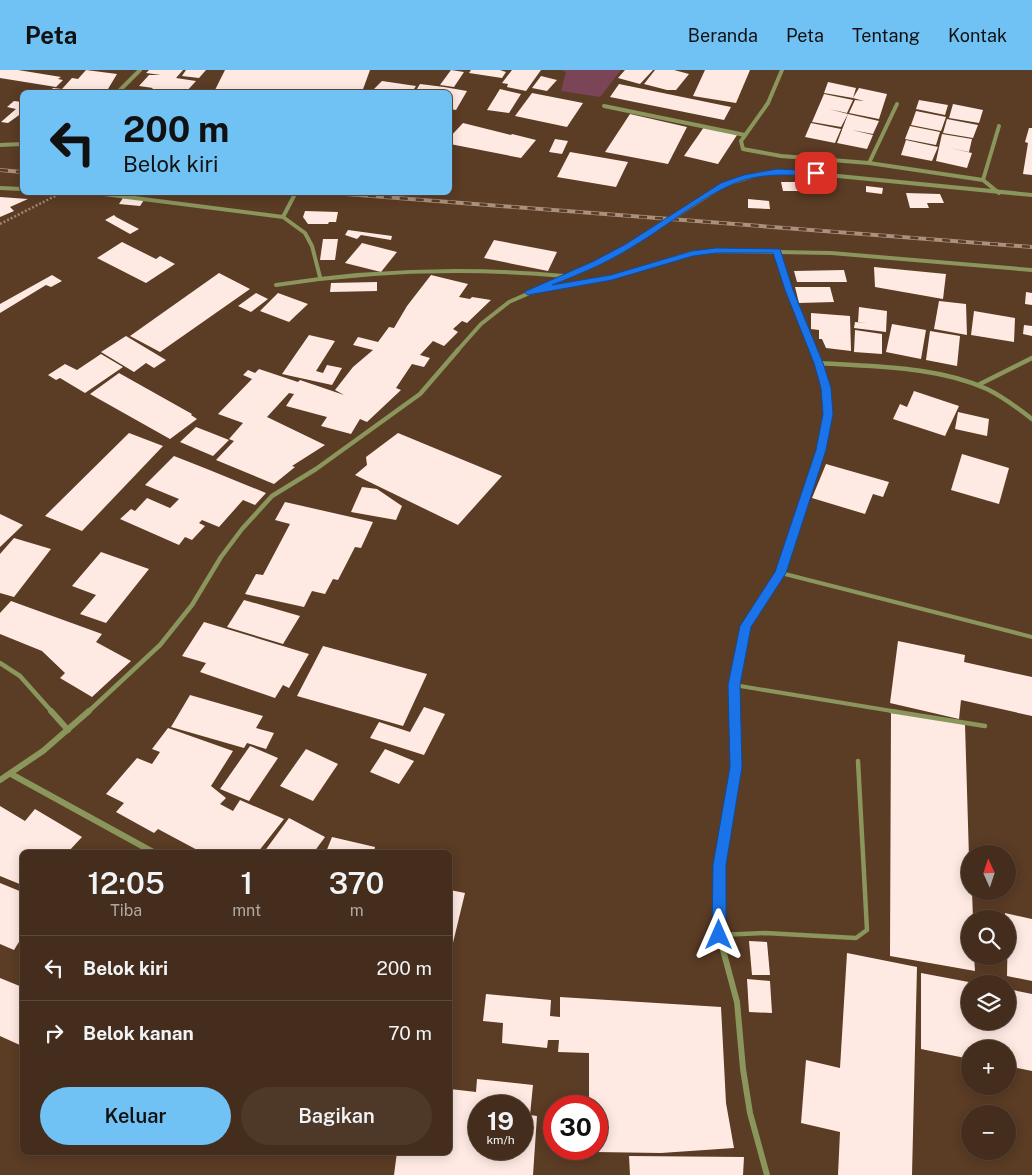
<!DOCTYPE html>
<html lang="id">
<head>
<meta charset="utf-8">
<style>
	:root { --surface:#442d1c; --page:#4e3929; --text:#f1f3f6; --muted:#afa8a3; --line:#5c493b; --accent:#70c1f4 }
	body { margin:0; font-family:"Public Sans",sans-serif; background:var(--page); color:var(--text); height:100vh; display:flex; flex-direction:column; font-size:19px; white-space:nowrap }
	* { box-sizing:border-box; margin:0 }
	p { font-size:16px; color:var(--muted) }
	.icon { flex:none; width:28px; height:28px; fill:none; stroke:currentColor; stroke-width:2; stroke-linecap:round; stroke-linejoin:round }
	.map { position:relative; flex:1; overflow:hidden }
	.details { position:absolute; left:20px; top:780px; width:432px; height:305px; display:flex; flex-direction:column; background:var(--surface); border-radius:8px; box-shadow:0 2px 12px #0003,0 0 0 1px var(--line) }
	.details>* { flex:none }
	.banner { position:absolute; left:20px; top:20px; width:432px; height:105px; border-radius:8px; box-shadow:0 2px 12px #0003,0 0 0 1px var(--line); background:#70c1f4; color:#111; overflow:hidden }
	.needle { width:32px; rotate:357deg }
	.fabs { position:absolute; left:961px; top:775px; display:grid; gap:10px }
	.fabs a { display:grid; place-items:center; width:55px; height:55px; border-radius:50%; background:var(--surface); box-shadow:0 2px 12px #0003,0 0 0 1px var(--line); font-size:25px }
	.speed { position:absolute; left:468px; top:1025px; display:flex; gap:10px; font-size:25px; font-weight:700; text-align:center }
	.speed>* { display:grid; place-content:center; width:65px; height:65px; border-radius:50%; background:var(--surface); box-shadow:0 2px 12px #0003,0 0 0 1px var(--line); line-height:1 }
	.speed small { font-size:12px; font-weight:400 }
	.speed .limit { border:8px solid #d22; background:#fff; color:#111 }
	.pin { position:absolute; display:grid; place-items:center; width:42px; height:42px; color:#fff; margin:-21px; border-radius:10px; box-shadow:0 2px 8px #0006 }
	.me { position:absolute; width:55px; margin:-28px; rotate:0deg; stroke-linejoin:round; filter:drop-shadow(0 0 4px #0008) }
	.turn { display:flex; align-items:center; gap:18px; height:105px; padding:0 20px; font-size:22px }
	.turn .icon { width:65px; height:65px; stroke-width:2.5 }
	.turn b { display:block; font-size:35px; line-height:42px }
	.eta { display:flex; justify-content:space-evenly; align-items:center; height:85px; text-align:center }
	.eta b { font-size:30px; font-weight:600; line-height:35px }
	.action { display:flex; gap:10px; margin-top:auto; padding:10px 20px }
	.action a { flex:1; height:58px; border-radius:30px; background:var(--accent); color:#111; font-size:20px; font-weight:600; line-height:58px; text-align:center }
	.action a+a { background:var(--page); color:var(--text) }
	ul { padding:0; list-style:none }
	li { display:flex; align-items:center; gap:15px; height:65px; padding:0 20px; border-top:1px solid var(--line) }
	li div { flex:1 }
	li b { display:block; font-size:19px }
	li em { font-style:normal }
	header { display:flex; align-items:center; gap:30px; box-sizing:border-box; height:70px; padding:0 25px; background:var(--accent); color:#111 }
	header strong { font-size:24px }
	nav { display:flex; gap:28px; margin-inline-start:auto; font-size:18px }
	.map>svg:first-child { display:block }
	.green { fill:#7b4457 }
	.building { fill:#feeae3; fill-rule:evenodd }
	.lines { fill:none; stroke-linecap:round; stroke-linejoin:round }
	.path { stroke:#a08674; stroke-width:2.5; stroke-dasharray:2 2; stroke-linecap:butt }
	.lane-far1 { stroke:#8a965c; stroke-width:4 }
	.lane { stroke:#8a965c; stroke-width:4.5 }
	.street-far2 { stroke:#8a965c; stroke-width:4 }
	.street-far1 { stroke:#8a965c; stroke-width:4.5 }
	.street { stroke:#8a965c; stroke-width:6 }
	.rail-casing { stroke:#a9917f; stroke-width:4 }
	.rail { stroke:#5b3c25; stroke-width:2.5; stroke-dasharray:8; stroke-linecap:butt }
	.street-bridge { stroke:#8a965c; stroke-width:4 }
	.route { fill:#1a73e8; stroke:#114b97 }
</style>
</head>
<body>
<header>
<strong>Peta</strong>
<nav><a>Beranda</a><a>Peta</a><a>Tentang</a><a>Kontak</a></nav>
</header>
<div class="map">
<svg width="1032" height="1105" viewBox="0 0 1032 1105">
	<rect width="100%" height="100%" fill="#5b3c25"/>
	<polygon class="green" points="562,0 621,0 600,27 561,21 566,2"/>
	<g class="building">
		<polygon points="0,0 18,0 61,7 58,9 63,10 56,17 0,8"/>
		<polygon points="86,0 117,4 108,19 111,19 109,22 95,20 93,22 49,22 53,18 62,19 72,8 78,9"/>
		<polygon points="149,0 183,0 176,8 196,11 186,22 172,21 171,22 149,22 153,18 139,16 149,5 161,5 146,3"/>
		<polygon points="186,0 206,0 199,8 182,6"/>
		<polygon points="225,0 370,0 362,22 214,22"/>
		<polygon points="451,0 464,2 454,17 440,15"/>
		<polygon points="471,0 500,0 506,2 502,8 469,3"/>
		<polygon points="512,0 541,0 526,21 507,17 508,14 502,13"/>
		<polygon points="625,0 653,0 640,14 618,8"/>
		<polygon points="655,0 674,0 689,4 676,20 667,20 644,14"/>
		<polygon points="705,0 750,0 736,33 693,26"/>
		<polygon points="541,6 557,10 547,21 532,18"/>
		<polygon points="382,11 416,16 412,22 371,22"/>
		<polygon points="828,12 856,18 853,28 824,23"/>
		<polygon points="420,14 444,17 467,21 456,40 450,39 450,22 415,22"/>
		<polygon points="619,14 731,37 724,50 610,27"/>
		<polygon points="859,18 887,24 879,49 849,43 855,30 864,31 853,28"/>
		<polygon points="500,19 521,24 509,43 487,40"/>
		<polygon points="532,23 583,33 567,57 515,46"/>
		<polygon points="824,24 853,30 847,43 829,39 848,44 841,57 812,52"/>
		<polygon points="919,30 948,35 945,45 916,39"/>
		<polygon points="14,31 22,32 22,43 8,53 1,52 16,39 7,37"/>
		<polygon points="953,34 983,40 979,53 949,48"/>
		<polygon points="916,41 946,47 941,61 911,55"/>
		<polygon points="630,44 687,57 668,94 605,82"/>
		<polygon points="848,44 879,51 873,64 852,60 873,65 867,79 837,73"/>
		<polygon points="947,49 978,55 973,68 943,63"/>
		<polygon points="463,53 511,65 512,64 536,70 521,88 450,74 450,67"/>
		<polygon points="811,53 841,59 835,73 805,67"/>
		<polygon points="910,56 940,62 936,75 905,69"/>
		<polygon points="704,57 737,65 718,94 684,86"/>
		<polygon points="1029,58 1032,58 1032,105 1023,104 1028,73 1025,72"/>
		<polygon points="942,64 972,69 969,82 950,78 972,83 967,98 936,91"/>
		<polygon points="555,69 568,71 562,84 549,82"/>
		<polygon points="906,70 938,77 932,91 901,85"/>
		<polygon points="570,82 628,92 616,117 557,107"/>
		<polygon points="781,112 805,112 808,121 783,121"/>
		<polygon points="866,116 883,118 882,124 866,122"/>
		<polygon points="906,123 940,124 944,133 927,133 929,138 910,138"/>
		<polygon points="0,127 28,129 10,137 14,141 0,147"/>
		<polygon points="123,128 144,130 140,136 119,134"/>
		<polygon points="748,129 769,131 770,139 748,138"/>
		<polygon points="305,141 338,142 336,152 329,152 328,154 308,154 303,147"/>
		<polygon points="114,145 116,147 139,159 130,164 105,150"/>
		<polygon points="348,160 392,166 391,170 361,165 357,169 345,165"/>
		<polygon points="323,169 338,169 335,190 320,190"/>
		<polygon points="494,170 557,182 548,201 484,188"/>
		<polygon points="122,172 156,189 160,186 175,194 146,213 97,188"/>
		<polygon points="362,173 397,182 381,202 345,193"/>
		<polygon points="874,197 946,204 943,229 875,217"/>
		<polygon points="844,200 847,212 797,212 794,201"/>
		<polygon points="219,203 250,219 160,282 130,266"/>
		<polygon points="52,205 62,211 51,217 46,215 0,243 0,234"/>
		<polygon points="431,205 468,214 459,227 470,229 472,227 491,230 467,253 462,251 453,259 458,262 444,276 433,271 420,285 430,288 424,297 412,294 396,318 401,320 367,352 360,349 351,364 321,356 327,347 286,336 294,324 289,323 267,347 325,375 292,396 295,397 274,414 216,390 234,371 229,369 243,353 218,344 252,309 243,305 248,300 255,303 259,299 298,312 300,310 344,325 335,320 353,297 373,280 353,275 358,267 378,272 389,257 394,258 407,236"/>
		<polygon points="377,212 377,221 330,222 331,213"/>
		<polygon points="795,217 830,217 834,232 799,233"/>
		<polygon points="1026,222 1032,223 1032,235 1025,234"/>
		<polygon points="256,223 268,229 251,242 238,236"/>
		<polygon points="278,223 308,234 289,252 260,241"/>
		<polygon points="939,231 966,234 967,265 934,259"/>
		<polygon points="859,237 887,241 886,262 854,258 855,252 867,253 858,252"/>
		<polygon points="974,241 1015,248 1014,272 971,265"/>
		<polygon points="811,243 850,246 851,281 826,278 822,269 819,269 819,260 811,259"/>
		<polygon points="892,254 926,260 921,289 886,282"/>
		<polygon points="1024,255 1032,256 1032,266 1023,264"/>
		<polygon points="855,260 882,264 882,284 854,282"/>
		<polygon points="930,261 960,266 957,296 926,290"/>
		<polygon points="309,265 335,271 316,301 323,303 327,295 342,298 332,315 282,304"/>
		<polygon points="126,266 166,290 154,298 146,293 134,302 101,282"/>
		<polygon points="101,284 123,297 85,323 60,308 56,310 48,305 65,294 77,300"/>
		<polygon points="119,303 192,344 191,345 197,349 170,369 90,324"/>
		<polygon points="914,321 959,336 945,366 893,349 900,334 907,337"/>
		<polygon points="958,342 989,349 987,366 955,359"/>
		<polygon points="196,357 214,364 229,370 213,386 180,372"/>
		<polygon points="129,363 163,376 82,461 45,446"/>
		<polygon points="398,363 502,406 458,455 355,405 367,395 366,387"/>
		<polygon points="962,384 1009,398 999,434 951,420"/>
		<polygon points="174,386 207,399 266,423 255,435 243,430 219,457 202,450 199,453 205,456 192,470 185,467 179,475 120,449 131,439 135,441 147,428 170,438 179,429 145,415"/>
		<polygon points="826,394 889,412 883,427 873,424 865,444 812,428"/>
		<polygon points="362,417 377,419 402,436 396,450 351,442"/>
		<polygon points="285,432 373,452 361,478 355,477 338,510 333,509 325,524 312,521 304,537 245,524 256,504 263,505 290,454 275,450"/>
		<polygon points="0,444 23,455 0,477"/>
		<polygon points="14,468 51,479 14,527 0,523 0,484"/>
		<polygon points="101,482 149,499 106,553 80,544 96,525 72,516"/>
		<polygon points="244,530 300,546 283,574 227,557"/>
		<polygon points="11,531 102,564 96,572 131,591 92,627 60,608 65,603 42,581 0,564 0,543"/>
		<polygon points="204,552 309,584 289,618 283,615 275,628 200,602 206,593 182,586"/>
		<polygon points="898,571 965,585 964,592 1032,607 1032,646 961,630 959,649 890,633"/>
		<polygon points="323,576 427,604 403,656 297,626"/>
		<polygon points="190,625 263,646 256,658 274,663 266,679 247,673 244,678 171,657"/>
		<polygon points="424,637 445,644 424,685 370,668 379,652 410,662"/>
		<polygon points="891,642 965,654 970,821 972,821 973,849 970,849 970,886 974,886 975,901 890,886"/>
		<polygon points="168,658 233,681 211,716 226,728 220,734 233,741 240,730 284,749 258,782 201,782 158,759 154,763 116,742 124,733 106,724 137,688 152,694 160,682 152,679"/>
		<polygon points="250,676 278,688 249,731 220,719"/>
		<polygon points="306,679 338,694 313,731 280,716"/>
		<polygon points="385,679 414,691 399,714 370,702"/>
		<polygon points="0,736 25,751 35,739 82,767 68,782 22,782 22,815 0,806"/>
		<polygon points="289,748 325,767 314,782 264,782"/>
		<polygon points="332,767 375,777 374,782 326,782"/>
		<polygon points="0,813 22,822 22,867 14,880 0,874"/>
		<polygon points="450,820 465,823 451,881 450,881"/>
		<polygon points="1005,843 1032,849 1032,911 1007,906 1008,849 1005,849"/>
		<polygon points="749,871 767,872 770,905 752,905"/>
		<polygon points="847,883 917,897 912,1105 838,1105 840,1062 801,1053 806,990 840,998"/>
		<polygon points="921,903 974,913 970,914 970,951 1008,951 1008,919 1032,924 1032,1001 1008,996 1008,979 970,979 970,989 921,979"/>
		<polygon points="0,908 22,917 22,976 0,966"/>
		<polygon points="747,909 770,911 772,943 749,942"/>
		<polygon points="486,924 551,930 550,946 560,947 560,927 721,937 726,1033 734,1078 661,1083 595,1082 596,1036 594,1036 594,1032 589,1031 589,983 558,982 559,970 548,970 547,978 502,973 503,953 483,951"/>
		<path d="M 477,1009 L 533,1015 L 530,1045 L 537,1046 L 533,1105 L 394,1105 L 397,1082 L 450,1082 L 450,1019 L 476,1022 ZM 479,1036 L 521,1036 L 521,1079 L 479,1079 Z"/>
		<polygon points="629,1086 744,1087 743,1105 630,1105"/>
	</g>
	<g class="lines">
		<polyline class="path" points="0,154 63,122"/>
		<g class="lane-far1">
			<polyline points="781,503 1032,567"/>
			<polyline points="734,615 898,642"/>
		</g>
		<g class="lane">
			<polyline points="891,641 985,656"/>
			<polyline points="719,865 765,863 856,868 867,860 858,691"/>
		</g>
		<g class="street-far2">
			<polyline points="782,0 768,33 741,71 743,79 781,86 869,93 983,110 999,123"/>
			<polyline points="118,22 140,0"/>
			<polyline points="604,36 745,65"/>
			<polyline points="0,75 22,74"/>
			<polyline points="869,93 897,34"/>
			<polyline points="983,110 999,56"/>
			<polyline points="724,115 759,104 797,102 1032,125"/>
			<polyline points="0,118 22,119"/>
			<polyline points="88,122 283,147 305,163 312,176 320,207"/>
			<polyline points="283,147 296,122"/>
			<polyline points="776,181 814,281"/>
			<path d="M 276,215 C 372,200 467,197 564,206"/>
			<polyline points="539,220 612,207 692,183 716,181 831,183 1032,200"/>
			<polyline points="457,281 481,254 509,232 598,193 629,176"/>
		</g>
		<g class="street-far1">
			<path d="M 819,293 C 874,297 936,296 987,319 C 1003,327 1018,338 1032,349"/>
			<polyline points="978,315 1032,288"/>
			<polyline points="0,593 20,606 52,642"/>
			<polyline points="88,642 160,575 192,535 221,487 242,459 272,426 316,399 420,324 458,280"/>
			<polyline points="735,642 734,615 746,556 781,503 821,380 828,344 826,317 814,280"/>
		</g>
		<g class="street">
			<polyline points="51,641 68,660"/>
			<polyline points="735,641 736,697 719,795 719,865 737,932 743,999 750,1043 767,1105"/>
			<polyline points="11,704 153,782"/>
			<polyline points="0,710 43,681 89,641"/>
		</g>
		<defs>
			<g id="rail">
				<polyline points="0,100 22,102"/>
				<polyline points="320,122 1032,177"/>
			</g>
		</defs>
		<use href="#rail" class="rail-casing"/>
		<use href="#rail" class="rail"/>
		<polyline class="street-bridge" points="629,176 724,115"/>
	</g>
	<path class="route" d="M 777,99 L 816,101 L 821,103 L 816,106 C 792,105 768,103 744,110 C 706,122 667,157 632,177 C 607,193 580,204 552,215 L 611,205 L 692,181 L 716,178 L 780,179 L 793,220 L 823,293 L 831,318 L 833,344 L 826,380 L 786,503 L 751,557 L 740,615 L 742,697 L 726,795 L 726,865 L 724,870 L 719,872 L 714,870 L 712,865 L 713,795 L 730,697 L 728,615 L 740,556 L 775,502 L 816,380 L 823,344 L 821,318 L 814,293 L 785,220 L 773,183 L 716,183 L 693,186 L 612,210 L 528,225 L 524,222 L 594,191 L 626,174 L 721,113 L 744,105 Z"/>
</svg>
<div class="fabs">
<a><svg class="needle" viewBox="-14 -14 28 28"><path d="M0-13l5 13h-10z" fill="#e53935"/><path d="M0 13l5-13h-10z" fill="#afa8a3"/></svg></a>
<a><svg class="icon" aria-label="search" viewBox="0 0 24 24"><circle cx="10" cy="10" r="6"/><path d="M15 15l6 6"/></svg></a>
<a><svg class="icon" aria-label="layers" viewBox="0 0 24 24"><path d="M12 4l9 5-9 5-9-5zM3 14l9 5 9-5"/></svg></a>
<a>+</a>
<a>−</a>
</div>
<div class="speed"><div>19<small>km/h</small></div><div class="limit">30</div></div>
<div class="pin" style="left:816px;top:103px;background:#d93025"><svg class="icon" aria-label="arrive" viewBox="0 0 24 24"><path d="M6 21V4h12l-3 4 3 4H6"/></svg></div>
<svg class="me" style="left:719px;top:865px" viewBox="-20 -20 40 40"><path d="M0-17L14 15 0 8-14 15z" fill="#1a73e8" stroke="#fff" stroke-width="4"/></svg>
<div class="banner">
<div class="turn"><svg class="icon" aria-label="left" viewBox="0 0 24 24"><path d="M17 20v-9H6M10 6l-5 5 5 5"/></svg><div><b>200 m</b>Belok kiri</div></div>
</div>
<section class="details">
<div class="eta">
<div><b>12:05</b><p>Tiba</p></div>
<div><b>1</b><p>mnt</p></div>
<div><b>370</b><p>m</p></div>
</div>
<ul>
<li><svg class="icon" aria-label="left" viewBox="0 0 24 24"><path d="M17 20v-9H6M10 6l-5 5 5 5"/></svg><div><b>Belok kiri</b></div><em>200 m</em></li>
<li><svg class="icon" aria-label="right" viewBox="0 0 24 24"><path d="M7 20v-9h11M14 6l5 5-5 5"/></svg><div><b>Belok kanan</b></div><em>70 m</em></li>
</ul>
<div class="action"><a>Keluar</a><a>Bagikan</a></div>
</section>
</div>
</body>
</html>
